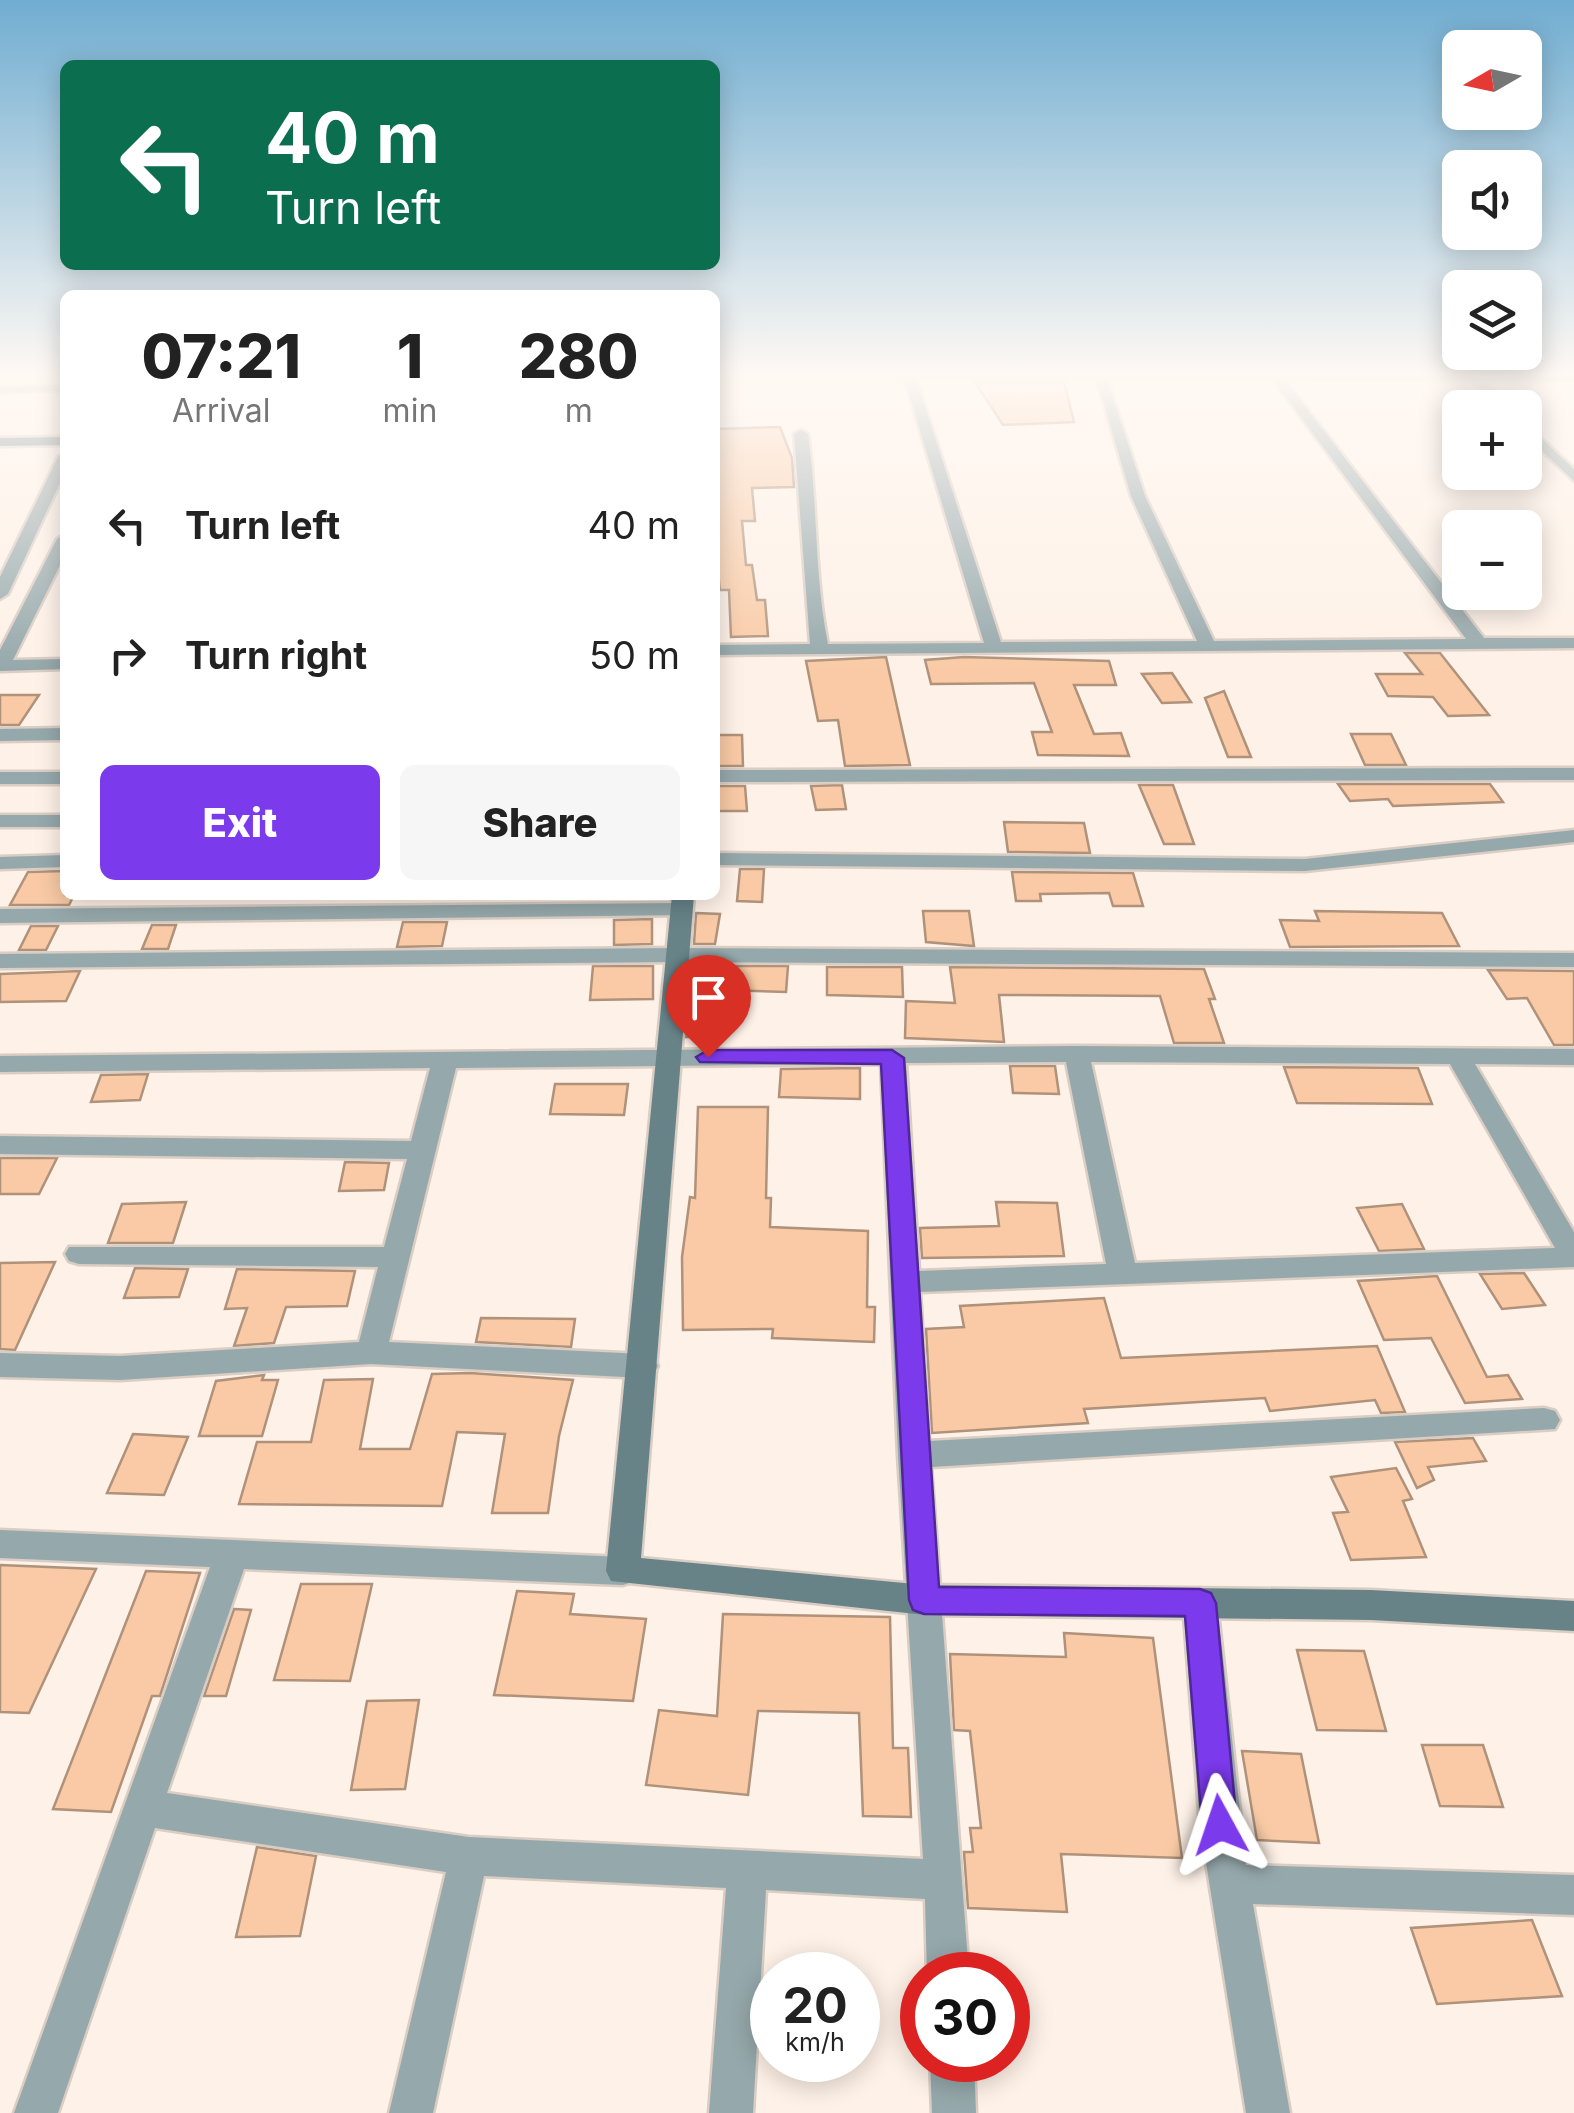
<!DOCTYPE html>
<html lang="en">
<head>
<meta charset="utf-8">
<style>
	:root { --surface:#fff; --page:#f6f6f6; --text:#222; --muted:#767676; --accent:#7c3aed }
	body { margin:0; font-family:Inter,sans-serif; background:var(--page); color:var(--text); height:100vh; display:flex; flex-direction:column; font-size:38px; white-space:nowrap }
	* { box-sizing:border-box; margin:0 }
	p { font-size:32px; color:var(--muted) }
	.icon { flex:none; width:55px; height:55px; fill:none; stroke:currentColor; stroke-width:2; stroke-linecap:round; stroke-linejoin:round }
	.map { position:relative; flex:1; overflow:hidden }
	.drawer { position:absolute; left:60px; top:290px; width:660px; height:610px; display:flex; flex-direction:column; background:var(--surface); border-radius:15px; box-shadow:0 5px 25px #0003 }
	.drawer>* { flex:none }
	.banner { position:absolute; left:60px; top:60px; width:660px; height:210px; border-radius:15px; box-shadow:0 5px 25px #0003; background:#0b6e4f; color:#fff; overflow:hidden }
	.needle { width:65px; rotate:261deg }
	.fabs { position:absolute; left:1442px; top:30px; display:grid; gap:20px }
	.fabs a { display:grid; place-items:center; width:100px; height:100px; border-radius:15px; background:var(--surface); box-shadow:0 5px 25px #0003; font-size:50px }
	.speed { position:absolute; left:750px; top:1952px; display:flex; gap:20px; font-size:50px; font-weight:700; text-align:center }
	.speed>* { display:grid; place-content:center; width:130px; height:130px; border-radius:50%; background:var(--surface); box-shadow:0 5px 25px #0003; line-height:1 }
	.speed small { font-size:25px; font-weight:400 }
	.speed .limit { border:15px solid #d22; background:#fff; color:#111 }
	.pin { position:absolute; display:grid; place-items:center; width:85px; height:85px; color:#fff; margin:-102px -42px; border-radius:50% 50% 50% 0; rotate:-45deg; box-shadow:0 0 10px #0007 }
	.pin .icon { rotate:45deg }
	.me { position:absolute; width:110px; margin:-55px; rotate:355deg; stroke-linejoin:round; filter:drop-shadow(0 0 8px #0008) }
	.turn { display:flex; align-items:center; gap:35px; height:210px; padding:0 40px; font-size:45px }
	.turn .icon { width:130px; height:130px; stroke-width:2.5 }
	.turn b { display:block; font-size:70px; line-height:85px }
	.eta { display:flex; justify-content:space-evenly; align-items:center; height:170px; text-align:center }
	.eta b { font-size:60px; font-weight:800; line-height:70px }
	.cta { display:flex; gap:20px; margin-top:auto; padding:20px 40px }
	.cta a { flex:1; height:115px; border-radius:15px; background:var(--accent); color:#fff; font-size:40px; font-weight:800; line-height:115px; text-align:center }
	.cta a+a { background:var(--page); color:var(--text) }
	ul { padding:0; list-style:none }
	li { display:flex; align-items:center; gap:30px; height:130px; padding:0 40px }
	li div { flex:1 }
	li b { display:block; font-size:38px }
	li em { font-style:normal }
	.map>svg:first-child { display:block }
	.building { fill:#f9caa5; stroke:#b0927b; stroke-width:2.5 }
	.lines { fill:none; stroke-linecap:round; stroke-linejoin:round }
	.lane-casing { stroke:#dacdc4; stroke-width:4 }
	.street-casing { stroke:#dacdc4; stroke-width:5 }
	.secondary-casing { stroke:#dacdc4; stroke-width:5 }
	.lane { fill:#95a8ab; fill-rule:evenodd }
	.street { fill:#95a8ab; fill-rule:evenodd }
	.secondary { fill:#678388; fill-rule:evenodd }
	.route { fill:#7c3aed; stroke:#51269a; stroke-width:2.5 }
</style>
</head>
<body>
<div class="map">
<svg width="1574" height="2113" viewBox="0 0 1574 2113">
	<rect width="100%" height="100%" fill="#fef1e7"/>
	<g class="building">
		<polygon points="975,382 1064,382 1074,422 1003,425"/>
		<polygon points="780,427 792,458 794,487 752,488 755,521 742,521 746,565 752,565 757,600 765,600 768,636 731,637 729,590 720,590 715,546 715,429"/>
		<polygon points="1405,653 1440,653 1489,715 1448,716 1433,697 1388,696 1376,674 1422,674"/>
		<polygon points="886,657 910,765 845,766 838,720 818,721 806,661"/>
		<polygon points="964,657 1109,661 1116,685 1074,685 1094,734 1121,733 1129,756 1038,755 1032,732 1052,732 1034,683 931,684 925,660"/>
		<polygon points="1172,673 1191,702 1162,703 1142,674"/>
		<polygon points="1224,691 1251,757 1228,757 1205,698"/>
		<polygon points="0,695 39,695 19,725 0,725"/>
		<polygon points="1351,734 1391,734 1406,765 1365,765"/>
		<polygon points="715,735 742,735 743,766 715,766"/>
		<polygon points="1338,784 1490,784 1503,802 1393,806 1388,799 1350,801"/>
		<polygon points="842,785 846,809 816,810 811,786"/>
		<polygon points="1139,785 1173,785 1194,844 1164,844"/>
		<polygon points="715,786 745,786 747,811 715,811"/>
		<polygon points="1004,822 1084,823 1090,853 1008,852"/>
		<polygon points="740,869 764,869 762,902 737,901"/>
		<polygon points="65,871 65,895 74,895 69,905 10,905 28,872"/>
		<polygon points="1012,872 1133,873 1143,906 1113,906 1109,893 1040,894 1041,901 1016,901"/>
		<polygon points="923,911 969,911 974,946 926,942"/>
		<polygon points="1315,911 1442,913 1459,946 1290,947 1280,920 1319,921"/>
		<polygon points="696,913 720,914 715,944 694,944"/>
		<polygon points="652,919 652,944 614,945 614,920"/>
		<polygon points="403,922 447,922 442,946 397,947"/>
		<polygon points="152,925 176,925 168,949 142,949"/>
		<polygon points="31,926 58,926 46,950 19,950"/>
		<polygon points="593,966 653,966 653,999 590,1000"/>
		<polygon points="692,966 788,966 786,992 721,990 717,1037 686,1037"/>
		<polygon points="827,967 902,967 903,997 827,995"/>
		<polygon points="950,967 1204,969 1215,999 1209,999 1224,1043 1174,1043 1160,996 999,995 1004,1042 905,1038 906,1001 955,1003"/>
		<polygon points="1488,970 1574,971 1574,1045 1554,1045 1527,998 1507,999"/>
		<polygon points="80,971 66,1001 0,1002 0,974"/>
		<polygon points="1010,1066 1055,1066 1059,1094 1013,1093"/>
		<polygon points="1284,1067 1418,1068 1432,1104 1297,1103"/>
		<polygon points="860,1068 860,1099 779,1097 781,1069"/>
		<polygon points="148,1074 140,1100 91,1102 101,1075"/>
		<polygon points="555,1084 628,1084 624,1115 550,1114"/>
		<polygon points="698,1107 768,1107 766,1198 771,1198 770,1227 868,1231 867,1307 875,1307 874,1342 772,1338 773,1329 683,1330 682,1257 690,1197 695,1198"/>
		<polygon points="0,1158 57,1158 39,1194 0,1194"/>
		<polygon points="345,1162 389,1163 384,1190 339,1191"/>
		<polygon points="186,1202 173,1243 108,1243 122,1204"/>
		<polygon points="996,1202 1057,1203 1064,1256 922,1258 920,1228 999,1226"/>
		<polygon points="1402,1204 1424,1249 1379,1251 1357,1208"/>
		<polygon points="55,1262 15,1350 0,1349 0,1263"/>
		<polygon points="135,1268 188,1269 179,1297 124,1298"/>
		<polygon points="237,1269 355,1271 347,1306 286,1307 274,1343 234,1346 247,1308 225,1309"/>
		<polygon points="1524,1273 1545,1305 1502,1309 1480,1274"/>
		<polygon points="1437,1276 1487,1377 1508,1375 1522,1399 1465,1403 1431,1338 1384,1340 1358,1281"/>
		<polygon points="1104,1298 1121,1358 1377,1346 1405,1412 1381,1413 1375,1400 1270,1411 1265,1398 1084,1409 1088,1423 932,1433 926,1329 964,1327 960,1306"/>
		<polygon points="481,1318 575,1319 571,1347 476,1342"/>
		<polygon points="470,1373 573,1380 559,1436 548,1513 492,1513 505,1434 457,1432 442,1506 239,1504 257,1442 311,1442 324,1380 373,1379 360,1449 410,1449 432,1374"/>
		<polygon points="264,1375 262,1380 278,1380 262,1436 199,1436 216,1381"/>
		<polygon points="133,1434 188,1437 164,1495 107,1493"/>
		<polygon points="1473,1438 1486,1461 1428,1467 1434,1480 1417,1488 1395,1442"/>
		<polygon points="1396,1468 1412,1499 1403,1501 1426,1557 1351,1560 1333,1513 1348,1512 1331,1477"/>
		<polygon points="0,1565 96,1569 29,1713 0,1712"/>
		<polygon points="146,1571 200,1573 160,1696 152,1696 111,1812 53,1809"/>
		<polygon points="301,1584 372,1584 350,1681 274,1680"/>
		<polygon points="517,1591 574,1594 570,1614 646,1619 633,1701 494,1695"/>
		<polygon points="234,1609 251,1610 226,1696 204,1696"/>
		<polygon points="723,1614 890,1617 893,1748 908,1748 911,1817 863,1816 859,1713 758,1711 748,1795 646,1785 659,1710 717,1716"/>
		<polygon points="1064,1633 1153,1638 1182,1858 1061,1854 1067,1912 968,1908 964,1852 973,1852 970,1828 981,1828 970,1731 954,1730 950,1654 1066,1657"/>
		<polygon points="1297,1650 1364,1651 1386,1731 1317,1730"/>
		<polygon points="419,1700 405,1789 351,1790 367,1701"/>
		<polygon points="1422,1745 1483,1745 1503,1807 1440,1806"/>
		<polygon points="1242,1751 1301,1754 1319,1843 1257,1840"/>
		<polygon points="257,1847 316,1856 300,1936 236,1937"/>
		<polygon points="1532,1920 1562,1996 1437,2004 1411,1928"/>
	</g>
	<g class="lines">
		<defs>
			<polygon id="lane" points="65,385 65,391 0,393 0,387"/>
			<g id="street">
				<path d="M 903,374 L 915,375 L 1001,642 L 1197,641 L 1131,496 L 1095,374 L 1106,376 L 1145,496 L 1214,641 L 1466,639 L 1271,377 L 1280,374 L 1484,638 L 1574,638 L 1574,648 L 715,655 L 715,645 L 810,644 L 794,434 L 801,430 L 808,434 C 818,504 814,575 828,644 L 984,643 Z"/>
				<polygon points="1472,375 1482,375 1512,408 1498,408 1472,381"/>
				<polygon points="1525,423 1574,469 1574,481 1525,435"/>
				<polygon points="65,453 65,472 8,594 0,599 0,577 58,457"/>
				<polygon points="65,534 65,555 13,660 65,659 65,669 0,671 0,650 57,539"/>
				<polygon points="65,728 65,740 0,741 0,729"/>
				<polygon points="1574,768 1574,780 715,782 715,770"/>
				<rect x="0" y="772" width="65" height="12"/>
				<rect x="0" y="815" width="65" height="12"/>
				<polygon points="1574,830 1574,842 1305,871 715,865 715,853 1305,859"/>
				<polygon points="65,855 65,867 0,869 0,857"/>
				<polygon points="681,903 692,910 689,915 0,923 0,909"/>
				<polygon points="676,948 1574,953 1574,967 676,962 0,968 0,954"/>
				<path d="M 1077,1046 L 1574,1049 L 1574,1065 L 1475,1064 L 1574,1232 L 1574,1267 L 920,1292 L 929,1441 L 1544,1408 L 1555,1411 L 1560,1420 L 1555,1429 L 931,1467 L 969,1975 L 927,1975 L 925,1899 L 766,1890 L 753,2113 L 709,2113 L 726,1888 L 484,1876 L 433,2113 L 389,2113 L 446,1872 L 155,1828 L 58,2113 L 14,2113 L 210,1567 L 0,1558 L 0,1530 L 623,1557 L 635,1561 L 640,1571 L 635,1581 L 623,1585 L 244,1569 L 167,1793 L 469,1837 L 923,1859 L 898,1455 L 881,1064 L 456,1068 L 389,1342 L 643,1354 L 654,1358 L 658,1366 L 654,1374 L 643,1378 L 371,1364 L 120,1380 L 0,1377 L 0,1353 L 120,1356 L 359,1342 L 378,1267 L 79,1264 L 69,1261 L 65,1254 L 69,1247 L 384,1247 L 407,1159 L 0,1154 L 0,1136 L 411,1141 L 430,1068 L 0,1072 L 0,1056 ZM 1066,1062 L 1106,1264 L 919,1271 L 906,1063 ZM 1091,1062 L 1450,1064 L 1555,1248 L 1135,1263 Z"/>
				<polygon points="1200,1588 1212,1592 1217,1603 1246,1865 1574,1875 1574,1915 1253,1904 1290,2113 1246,2113 1200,1825 1183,1603 1188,1592"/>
				<polygon points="930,2060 974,2060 976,2113 932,2113"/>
			</g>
			<g id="secondary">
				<polygon points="893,374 1574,374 1574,380 899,378"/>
				<polygon points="65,437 65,445 0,446 0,438"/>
				<polygon points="672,895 694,895 641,1558 925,1585 1371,1590 1574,1601 1574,1631 1371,1620 925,1615 611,1581 606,1571"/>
			</g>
		</defs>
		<use href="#lane" class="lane-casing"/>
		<use href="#street" class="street-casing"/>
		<use href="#secondary" class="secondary-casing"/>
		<use href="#lane" class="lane"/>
		<use href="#street" class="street"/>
		<use href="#secondary" class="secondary"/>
	</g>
	<linearGradient id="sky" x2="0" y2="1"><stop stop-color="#70add1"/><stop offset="0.56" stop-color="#fff9f4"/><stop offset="1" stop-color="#fff9f4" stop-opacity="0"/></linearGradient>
	<rect width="1574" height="670" fill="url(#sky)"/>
	<polygon class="route" points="708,1050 892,1050 904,1058 939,1587 1200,1589 1211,1593 1216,1603 1237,1825 1232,1837 1220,1842 1207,1837 1202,1825 1185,1616 924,1614 913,1610 909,1600 881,1064 700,1062 696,1057"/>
</svg>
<div class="fabs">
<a><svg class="needle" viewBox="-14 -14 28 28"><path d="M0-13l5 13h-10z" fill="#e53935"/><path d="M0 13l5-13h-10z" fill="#767676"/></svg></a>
<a><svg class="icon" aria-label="sound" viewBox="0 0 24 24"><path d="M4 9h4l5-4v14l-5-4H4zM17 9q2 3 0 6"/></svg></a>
<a><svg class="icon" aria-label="layers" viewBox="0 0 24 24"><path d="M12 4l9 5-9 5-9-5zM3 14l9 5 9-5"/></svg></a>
<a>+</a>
<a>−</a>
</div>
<div class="speed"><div>20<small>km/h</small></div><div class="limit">30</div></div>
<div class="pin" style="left:708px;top:1057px;background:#d93025"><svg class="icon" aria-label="arrive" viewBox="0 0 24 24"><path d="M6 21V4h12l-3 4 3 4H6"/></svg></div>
<svg class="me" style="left:1220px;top:1825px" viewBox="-20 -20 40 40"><path d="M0-17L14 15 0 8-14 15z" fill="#7c3aed" stroke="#fff" stroke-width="4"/></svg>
<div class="banner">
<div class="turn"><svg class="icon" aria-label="left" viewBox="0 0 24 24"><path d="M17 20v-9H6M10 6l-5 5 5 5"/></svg><div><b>40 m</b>Turn left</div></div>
</div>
<section class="drawer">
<div class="eta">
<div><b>07:21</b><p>Arrival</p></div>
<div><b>1</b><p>min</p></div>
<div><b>280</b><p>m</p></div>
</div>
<ul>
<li><svg class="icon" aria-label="left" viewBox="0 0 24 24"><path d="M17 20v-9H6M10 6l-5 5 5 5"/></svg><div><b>Turn left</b></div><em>40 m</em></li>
<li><svg class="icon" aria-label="right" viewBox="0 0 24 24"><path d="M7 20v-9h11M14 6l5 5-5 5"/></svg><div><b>Turn right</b></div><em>50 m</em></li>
</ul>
<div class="cta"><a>Exit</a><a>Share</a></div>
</section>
</div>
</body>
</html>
